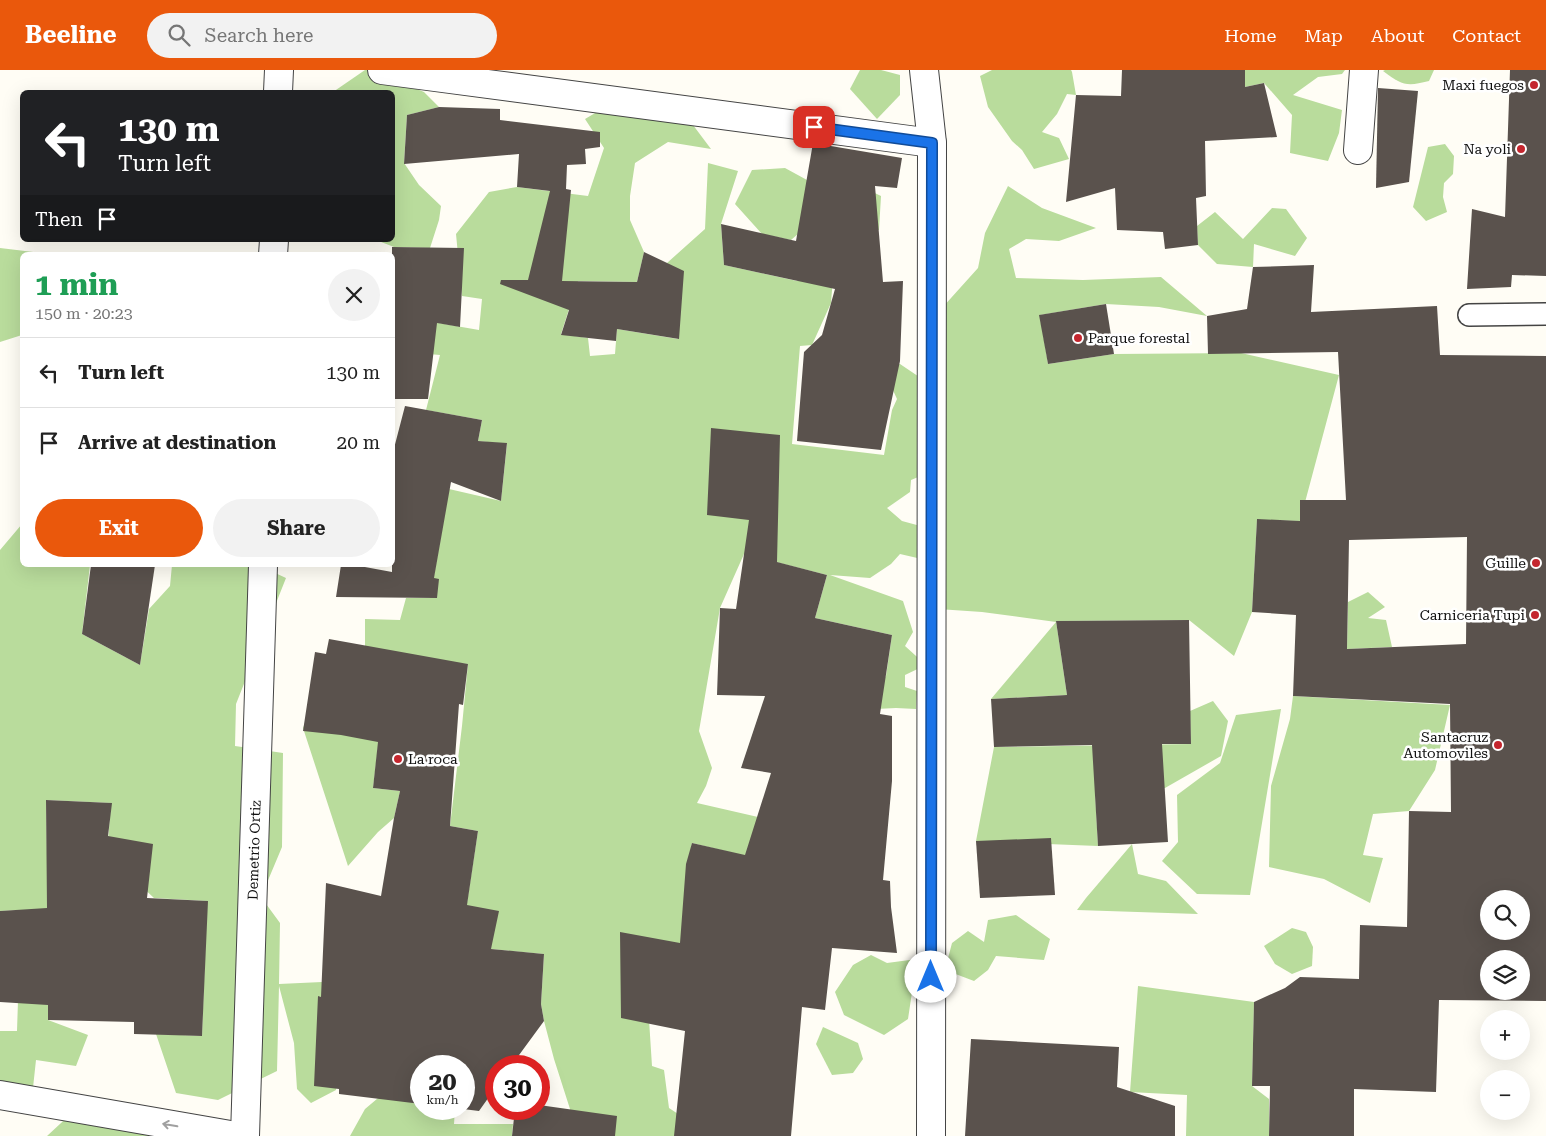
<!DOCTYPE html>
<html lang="en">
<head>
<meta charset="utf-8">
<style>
	:root { --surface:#fff; --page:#f2f2f2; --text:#222; --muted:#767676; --line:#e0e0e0; --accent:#ea580c }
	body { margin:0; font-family:"Roboto Serif",serif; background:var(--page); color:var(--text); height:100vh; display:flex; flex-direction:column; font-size:19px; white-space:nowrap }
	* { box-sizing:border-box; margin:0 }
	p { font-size:16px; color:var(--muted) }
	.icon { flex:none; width:28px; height:28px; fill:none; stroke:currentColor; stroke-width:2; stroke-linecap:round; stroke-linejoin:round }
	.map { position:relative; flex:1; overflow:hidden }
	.drawer { position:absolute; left:20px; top:182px; width:375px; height:315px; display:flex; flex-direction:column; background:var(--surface); border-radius:8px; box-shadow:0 5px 20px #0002 }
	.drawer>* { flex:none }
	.banner { position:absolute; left:20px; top:20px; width:375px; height:152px; border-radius:8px; box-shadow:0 5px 20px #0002; background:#202124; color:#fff; overflow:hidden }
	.fabs { position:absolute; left:1480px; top:820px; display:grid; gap:10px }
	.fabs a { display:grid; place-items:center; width:50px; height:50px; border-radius:50%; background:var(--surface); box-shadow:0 5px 20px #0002; font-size:25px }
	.speed { position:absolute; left:410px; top:985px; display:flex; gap:10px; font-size:25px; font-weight:700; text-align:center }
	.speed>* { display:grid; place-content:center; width:65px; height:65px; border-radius:50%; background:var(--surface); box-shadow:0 5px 20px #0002; line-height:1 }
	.speed small { font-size:12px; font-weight:400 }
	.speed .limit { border:8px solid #d22; background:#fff; color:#111 }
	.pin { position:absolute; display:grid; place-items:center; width:42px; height:42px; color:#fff; margin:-21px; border-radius:10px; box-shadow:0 2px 8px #0006 }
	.me { position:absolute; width:55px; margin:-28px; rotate:0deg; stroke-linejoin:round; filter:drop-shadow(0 0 4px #0008) }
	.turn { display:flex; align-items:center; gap:18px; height:105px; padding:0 15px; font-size:22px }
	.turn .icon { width:65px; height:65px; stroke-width:2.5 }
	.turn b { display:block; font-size:35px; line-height:42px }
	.then { display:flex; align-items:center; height:48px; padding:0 15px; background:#0003; gap:10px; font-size:19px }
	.round { display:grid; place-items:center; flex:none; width:52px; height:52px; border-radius:26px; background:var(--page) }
	.summary { display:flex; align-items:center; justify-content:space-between; height:85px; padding:0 15px }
	h1 { font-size:30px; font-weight:700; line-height:38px; color:#1e9e55 }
	.button { display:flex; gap:10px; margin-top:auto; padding:10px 15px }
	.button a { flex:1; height:58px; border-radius:30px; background:var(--accent); color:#fff; font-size:20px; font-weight:700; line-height:58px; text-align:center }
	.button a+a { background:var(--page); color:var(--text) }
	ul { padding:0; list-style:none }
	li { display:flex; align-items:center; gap:15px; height:70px; padding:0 15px; border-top:1px solid var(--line) }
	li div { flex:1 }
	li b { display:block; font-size:19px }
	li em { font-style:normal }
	header { display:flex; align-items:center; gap:30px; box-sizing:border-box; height:70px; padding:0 25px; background:var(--accent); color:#fff }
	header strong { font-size:24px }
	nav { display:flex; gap:28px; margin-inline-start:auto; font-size:18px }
	.search { width:350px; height:45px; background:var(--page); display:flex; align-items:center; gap:12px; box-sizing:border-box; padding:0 18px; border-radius:28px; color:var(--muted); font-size:19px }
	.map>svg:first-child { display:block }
	.forest { fill:#b9dc9c; fill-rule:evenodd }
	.building { fill:#5a524d; fill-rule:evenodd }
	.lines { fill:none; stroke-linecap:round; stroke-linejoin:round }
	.service-casing { stroke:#444; stroke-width:24 }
	.minor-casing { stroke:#444; stroke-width:30 }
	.service { stroke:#fff; stroke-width:21 }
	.minor { stroke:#fff; stroke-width:28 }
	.oneway { stroke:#a0a0a0 }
	.route-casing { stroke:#114b97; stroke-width:12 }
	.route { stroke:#1a73e8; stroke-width:9 }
	.poi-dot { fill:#c4262e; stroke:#fff; stroke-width:2 }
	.labels { text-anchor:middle; stroke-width:5; stroke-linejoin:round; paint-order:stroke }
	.poi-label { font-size:14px; fill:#111; stroke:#fff; text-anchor:end }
	.street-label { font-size:14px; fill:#111; stroke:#fff }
</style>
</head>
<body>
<header>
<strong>Beeline</strong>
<div class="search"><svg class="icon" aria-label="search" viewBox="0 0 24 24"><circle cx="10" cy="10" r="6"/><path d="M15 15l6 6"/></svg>Search here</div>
<nav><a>Home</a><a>Map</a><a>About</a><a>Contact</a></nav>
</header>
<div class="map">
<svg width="1546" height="1066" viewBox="0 0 1546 1066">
	<rect width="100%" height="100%" fill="#fffdf5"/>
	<g class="forest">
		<polygon points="365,0 372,0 424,22 439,37 407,45 404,93 419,115 441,136 439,150 430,178 394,177 376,170 392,170 392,22 333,22"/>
		<polygon points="860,0 881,0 900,5 900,25 877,49 850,19"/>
		<polygon points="992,0 1071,0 1072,2 1076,25 1067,24 1057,44 1042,62 1059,68 1069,89 1034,99 1022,80 1012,71 988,37 980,6"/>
		<polygon points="1245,0 1345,0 1342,4 1318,7 1293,25 1342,40 1339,63 1328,91 1290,83 1292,45 1264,13 1245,17"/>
		<path d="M 1385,0 L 1434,0 L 1429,11 C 1406,17 1402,15 1383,1 Z"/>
		<path d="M 678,35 L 711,79 L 668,72 L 635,93 L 630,126 L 630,150 L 644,182 L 637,212 L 578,211 L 561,264 L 588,268 L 590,286 L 615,284 L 617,259 L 678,269 L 682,218 L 667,193 L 705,159 L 708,93 L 738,101 L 721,154 L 724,195 L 797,211 L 833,207 L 831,233 L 812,275 L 800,276 L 792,374 L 884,385 L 892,340 L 897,329 L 882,296 L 900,294 L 940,321 L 942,238 L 978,198 L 985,163 L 1008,116 L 1042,138 L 1096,158 L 1059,171 L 1026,169 L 1009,179 L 1016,208 L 1083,210 L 1161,207 L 1207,246 L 1159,237 L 1106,234 L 1040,245 L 1048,294 L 1114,284 L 1241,283 L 1339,305 L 1300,451 L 1257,450 L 1252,542 L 1234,586 L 1189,550 L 1056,551 L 1067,625 L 991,629 L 1056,552 L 982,542 L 938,539 L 939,493 L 900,484 L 891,494 L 870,508 L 830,505 L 903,531 L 913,562 L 905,576 L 926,595 L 905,605 L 905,617 L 917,621 L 916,639 L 896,638 L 856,640 L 886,606 L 892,565 L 815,548 L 827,505 L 744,484 L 720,538 L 699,661 L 712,698 L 706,716 L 697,733 L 758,747 L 813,794 L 676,927 L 648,934 L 652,996 L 664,1000 L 669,1038 L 707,1063 L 709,1066 L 574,1066 L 570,1039 L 554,989 L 544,951 L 541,934 L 544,884 L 468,877 L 466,839 L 478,761 L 450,756 L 462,656 L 468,594 L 409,590 L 365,577 L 365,549 L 400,550 L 406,528 L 430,528 L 449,419 L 501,431 L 507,374 L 478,371 L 482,350 L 426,340 L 440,285 L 393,281 L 393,245 L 479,260 L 482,229 L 462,226 L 456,164 L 489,122 L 517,117 L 588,126 L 604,78 L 585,49 L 607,36 ZM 940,398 L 939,461 L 902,451 L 887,438 L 910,422 L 911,410 ZM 692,773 L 733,783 L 687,810 Z"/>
		<polygon points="1445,74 1454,86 1453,104 1444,113 1443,127 1447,142 1426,151 1413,137 1428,77"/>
		<polygon points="785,98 807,110 854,113 881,126 879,160 831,162 806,157 791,170 762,164 735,134 752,100"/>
		<polygon points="1272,138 1286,139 1307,168 1295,186 1254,174 1253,197 1217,194 1198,175 1197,156 1215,142 1243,169"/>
		<polygon points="0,178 50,184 104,185 22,185 22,265 0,272"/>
		<polygon points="22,454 22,495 90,495 82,564 140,595 149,539 170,516 172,495 258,495 286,508 236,634 235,676 283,683 282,777 261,827 280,853 279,914 322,912 341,989 336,1020 311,1033 297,1019 294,973 279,916 277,1001 218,1030 176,1023 156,964 202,966 207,831 154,828 107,784 111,733 46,730 47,784 51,877 48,950 88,965 76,996 36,990 32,1027 0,1021 0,961 17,961 21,840 0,841 0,480"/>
		<polygon points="1368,522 1385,537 1368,548 1386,550 1392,577 1347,579 1348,532"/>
		<polygon points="1293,626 1450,635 1435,700 1409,741 1373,744 1363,785 1383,788 1370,833 1324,809 1269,797 1271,716 1290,649"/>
		<polygon points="314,630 379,669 373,718 400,721 394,748 378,762 348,796 303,658"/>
		<polygon points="1213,631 1228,651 1221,686 1165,718 1095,722 1098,776 976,771 994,677 1191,674 1190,641"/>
		<polygon points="1281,639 1250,825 1197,824 1162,791 1178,772 1177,725 1220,693 1236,645"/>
		<polygon points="1132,774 1138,804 1166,811 1198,844 1077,840 1086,828"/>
		<polygon points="1016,845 1050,869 1044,890 996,886 988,900 974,911 945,900 952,873 968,861 984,872 988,850"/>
		<polygon points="1292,858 1306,862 1313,877 1312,896 1292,904 1275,894 1264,876"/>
		<polygon points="871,885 887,893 917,889 908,949 884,965 844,945 835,922 853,895"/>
		<polygon points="1138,916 1254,932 1252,1016 1269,1029 1269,1066 1186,1066 1187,1025 1130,1022"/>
		<polygon points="823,957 858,973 863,989 853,1003 832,1005 816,974"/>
		<polygon points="415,997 421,997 421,1039 455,1039 454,1054 513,1054 512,1066 350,1066 365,1039"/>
		<polygon points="74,1041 118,1060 177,1055 196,1066 47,1066"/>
	</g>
	<g class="building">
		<polygon points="1122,0 1245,0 1245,17 1264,13 1277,67 1205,71 1206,126 1196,128 1198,175 1165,179 1163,162 1117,160 1115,118 1066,132 1076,25 1121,26"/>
		<polygon points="1510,0 1546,0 1546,206 1512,205 1511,217 1467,219 1472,139 1505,147"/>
		<polygon points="1378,18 1418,21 1409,112 1376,118"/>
		<polygon points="439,37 500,39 500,50 600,62 600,77 585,79 586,94 567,95 566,119 571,120 562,211 637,212 644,182 684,201 679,269 617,259 616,271 561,265 569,240 500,214 501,210 528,210 550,121 517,117 519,84 404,94 407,45"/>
		<polygon points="813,73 902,88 897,118 875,116 883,212 903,211 900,291 881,380 797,371 804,282 822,265 835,219 724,195 721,154 796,171"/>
		<polygon points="392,177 464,178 460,257 437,253 428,329 392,329"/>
		<path d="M 1314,195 L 1311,242 L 1437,236 L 1440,285 L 1546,286 L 1546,931 L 1439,930 L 1436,1022 L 1354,1019 L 1354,1066 L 1269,1066 L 1270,1016 L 1252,1016 L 1254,932 L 1285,918 L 1300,907 L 1359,909 L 1360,855 L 1407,857 L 1409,741 L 1451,742 L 1450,634 L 1293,626 L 1296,545 L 1252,542 L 1257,449 L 1300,451 L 1300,430 L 1346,430 L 1338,282 L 1208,284 L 1207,246 L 1247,239 L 1253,197 ZM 1467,467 L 1466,574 L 1347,579 L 1349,470 ZM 1489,829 L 1521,829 L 1521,861 L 1489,861 ZM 1489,889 L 1521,889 L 1521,921 L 1489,921 Z"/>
		<polygon points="1106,234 1114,284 1048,294 1039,245"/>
		<polygon points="405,336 482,350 478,371 507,373 501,431 451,412 434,508 439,509 437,528 336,527 341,495 354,495 392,502 392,386"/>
		<polygon points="711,358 780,365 777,492 827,505 815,548 892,565 880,644 892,646 892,711 883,810 890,811 891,837 897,883 832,878 825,940 802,937 791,1066 674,1066 685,961 621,948 620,862 680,873 686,794 692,773 745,785 771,703 741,698 765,626 717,625 720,538 736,539 749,450 707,445"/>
		<polygon points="91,495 155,495 140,595 82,564"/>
		<polygon points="1189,550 1191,674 1162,674 1168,772 1098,776 1092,675 994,677 991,629 1067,625 1056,551"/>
		<polygon points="329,569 468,594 463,635 459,634 450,756 478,761 467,835 499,841 491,879 544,884 541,934 544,951 511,996 496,996 496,1017 479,1041 463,1039 464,996 421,996 421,1034 339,1024 339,1019 314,1016 318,926 321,927 326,813 381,826 394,748 400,721 373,718 378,672 341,665 303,661 315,582 326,584"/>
		<polygon points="46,730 112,733 108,766 153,774 147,828 208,831 202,966 134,964 134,952 48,950 48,935 0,932 0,841 47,838"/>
		<polygon points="1051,768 1055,825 980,828 976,771"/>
		<polygon points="971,969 1119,977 1117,1017 1175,1036 1175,1066 965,1066"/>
		<polygon points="539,1035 617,1046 615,1066 512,1066 515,1039 539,1039"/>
	</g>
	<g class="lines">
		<defs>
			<polyline id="service" points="1469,245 1546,244"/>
			<g id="minor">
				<polyline points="382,0 932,73"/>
				<polyline points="924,0 932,73 931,1066"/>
				<polyline points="278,22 279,0"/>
				<polyline points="1358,80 1364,0"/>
				<polyline points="273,185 274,170"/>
				<polyline points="0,1025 236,1066"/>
				<path id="s1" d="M 245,1066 L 263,495"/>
			</g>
		</defs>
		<use href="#service" class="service-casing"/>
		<use href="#minor" class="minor-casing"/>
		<use href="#service" class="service"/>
		<use href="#minor" class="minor"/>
	</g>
	<defs><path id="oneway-shaft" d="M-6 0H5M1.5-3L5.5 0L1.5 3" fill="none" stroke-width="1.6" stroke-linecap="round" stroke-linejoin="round" transform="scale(1.25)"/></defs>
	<use class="oneway" href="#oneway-shaft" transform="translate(170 1055) rotate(-170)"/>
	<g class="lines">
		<defs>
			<polyline id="route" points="814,57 932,73 931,907"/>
		</defs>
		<use href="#route" class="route-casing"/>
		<use href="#route" class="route"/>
	</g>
	<g class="poi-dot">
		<circle cx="1534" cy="15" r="5"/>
		<circle cx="1521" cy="79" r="5"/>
		<circle cx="1078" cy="268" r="5"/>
		<circle cx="1536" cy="493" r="5"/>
		<circle cx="1535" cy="545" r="5"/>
		<circle cx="1498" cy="675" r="5"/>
		<circle cx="398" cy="689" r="5"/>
	</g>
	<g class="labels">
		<g class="poi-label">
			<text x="1524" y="20">Maxi fuegos</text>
			<text x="1511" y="84">Na yoli</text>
			<text x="1088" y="273" text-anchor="start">Parque forestal</text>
			<text x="1526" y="498">Guille</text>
			<text x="1525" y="550">Carniceria Tupi</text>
			<text x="1488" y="672">Santacruz<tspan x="1488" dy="16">Automoviles</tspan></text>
			<text x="408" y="694" text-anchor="start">La roca</text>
		</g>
		<g class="street-label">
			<text dy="5" stroke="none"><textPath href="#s1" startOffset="286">Demetrio Ortiz</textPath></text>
		</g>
	</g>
</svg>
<div class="fabs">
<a><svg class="icon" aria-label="search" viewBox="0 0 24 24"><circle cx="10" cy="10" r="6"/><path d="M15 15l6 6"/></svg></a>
<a><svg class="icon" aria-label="layers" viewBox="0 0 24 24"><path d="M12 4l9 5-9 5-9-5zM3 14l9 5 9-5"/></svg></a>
<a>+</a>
<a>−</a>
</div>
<div class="speed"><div>20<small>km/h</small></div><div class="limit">30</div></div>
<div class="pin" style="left:814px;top:57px;background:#d93025"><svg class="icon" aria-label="arrive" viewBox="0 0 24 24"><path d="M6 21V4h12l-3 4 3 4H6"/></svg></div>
<svg class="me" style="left:931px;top:907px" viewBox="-20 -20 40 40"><circle r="19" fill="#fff"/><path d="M0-13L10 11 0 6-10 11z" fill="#1a73e8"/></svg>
<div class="banner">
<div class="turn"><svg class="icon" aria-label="left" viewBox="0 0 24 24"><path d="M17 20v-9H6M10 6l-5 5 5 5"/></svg><div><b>130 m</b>Turn left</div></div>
<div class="then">Then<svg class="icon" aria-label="arrive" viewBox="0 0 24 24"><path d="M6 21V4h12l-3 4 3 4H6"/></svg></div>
</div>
<section class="drawer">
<div class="summary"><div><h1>1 min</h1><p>150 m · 20:23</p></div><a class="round"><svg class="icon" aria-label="close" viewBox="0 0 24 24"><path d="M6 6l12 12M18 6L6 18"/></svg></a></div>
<ul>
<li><svg class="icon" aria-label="left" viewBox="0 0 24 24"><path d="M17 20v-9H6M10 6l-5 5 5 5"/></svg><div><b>Turn left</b></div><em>130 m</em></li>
<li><svg class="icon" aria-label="arrive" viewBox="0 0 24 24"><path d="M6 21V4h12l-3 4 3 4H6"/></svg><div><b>Arrive at destination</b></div><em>20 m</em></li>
</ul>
<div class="button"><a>Exit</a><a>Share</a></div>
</section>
</div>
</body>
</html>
